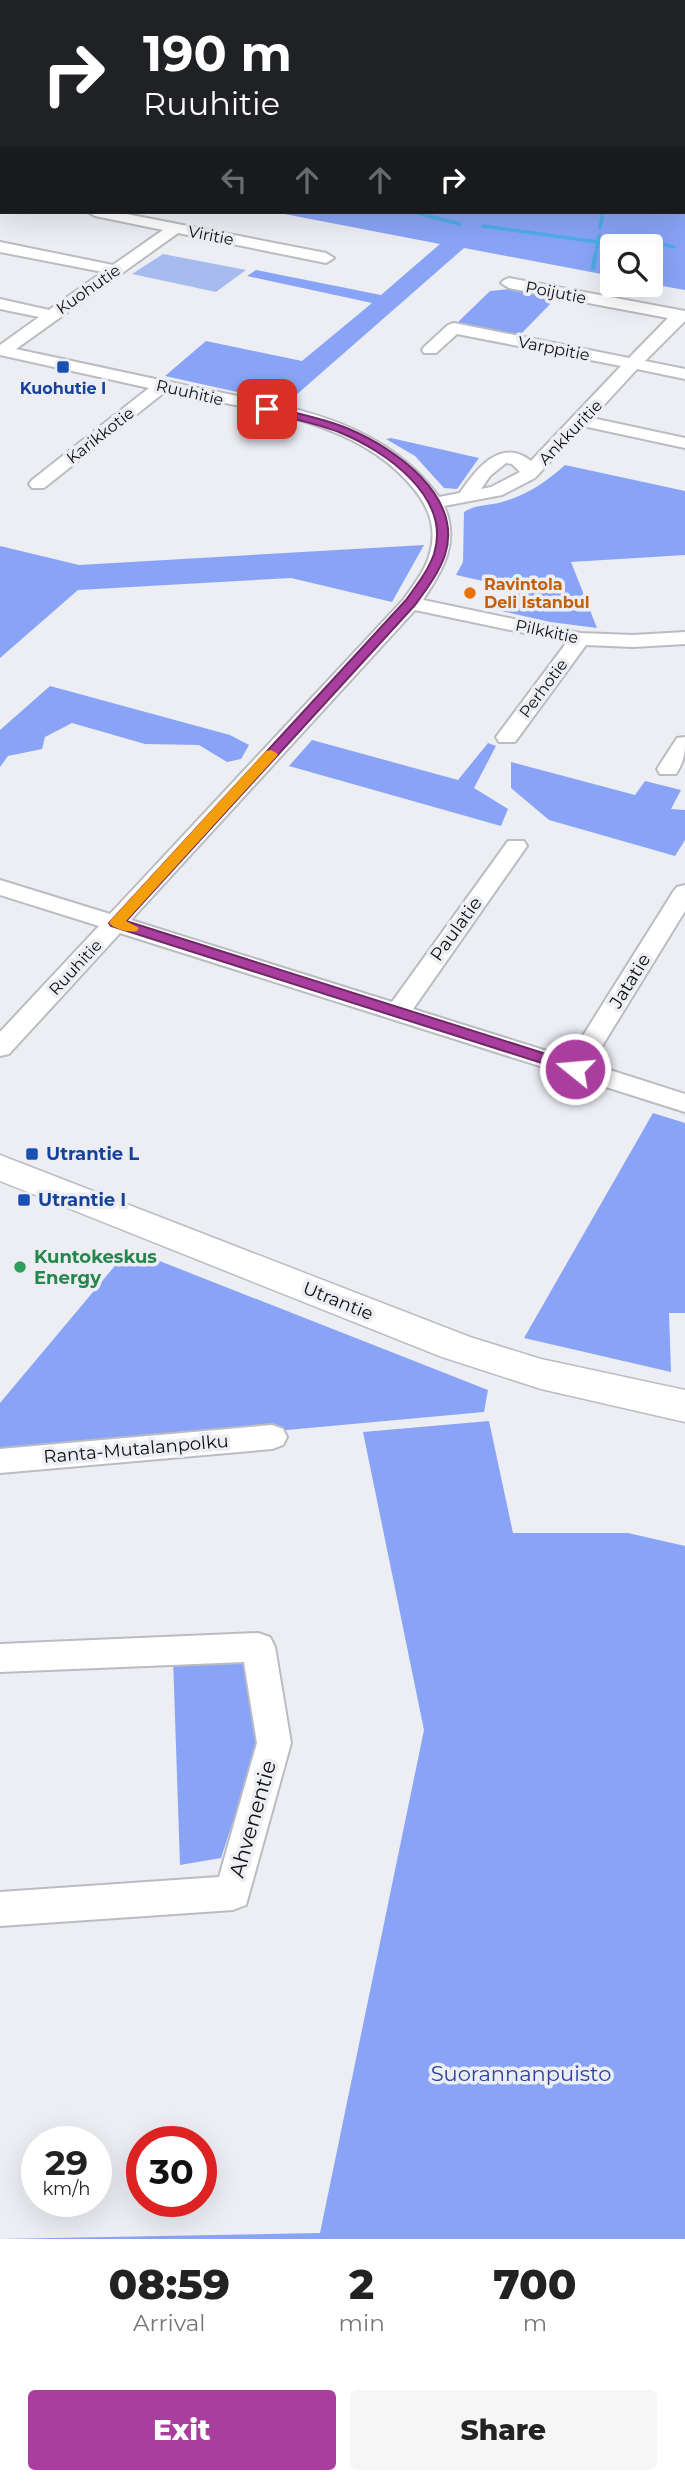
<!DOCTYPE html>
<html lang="en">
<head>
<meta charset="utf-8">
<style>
	:root { --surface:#fff; --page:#f6f6f6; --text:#222; --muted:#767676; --accent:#aa3e9e }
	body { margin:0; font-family:Montserrat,sans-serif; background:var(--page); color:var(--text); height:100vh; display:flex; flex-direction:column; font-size:26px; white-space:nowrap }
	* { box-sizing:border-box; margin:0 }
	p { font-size:23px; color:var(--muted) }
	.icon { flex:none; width:38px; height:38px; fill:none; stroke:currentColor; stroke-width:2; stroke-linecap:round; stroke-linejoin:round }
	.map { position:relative; height:2239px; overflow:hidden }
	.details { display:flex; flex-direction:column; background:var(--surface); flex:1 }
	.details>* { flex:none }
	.hud { position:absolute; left:0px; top:0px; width:686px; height:214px; box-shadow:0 7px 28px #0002; background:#202124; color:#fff; overflow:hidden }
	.buttons { position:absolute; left:600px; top:234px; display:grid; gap:14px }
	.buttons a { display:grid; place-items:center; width:63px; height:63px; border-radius:7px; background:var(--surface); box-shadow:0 7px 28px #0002; font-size:35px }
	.speed { position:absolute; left:21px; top:2126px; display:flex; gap:14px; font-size:35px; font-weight:700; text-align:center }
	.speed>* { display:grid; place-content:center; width:91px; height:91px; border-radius:50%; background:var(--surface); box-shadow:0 7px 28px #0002; line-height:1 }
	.speed small { font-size:18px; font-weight:400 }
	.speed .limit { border:10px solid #d22; background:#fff; color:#111 }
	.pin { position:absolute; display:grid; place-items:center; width:60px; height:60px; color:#fff; margin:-30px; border-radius:14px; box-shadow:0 4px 10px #0006 }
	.me { position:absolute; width:77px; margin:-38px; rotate:287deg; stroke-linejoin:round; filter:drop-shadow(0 0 5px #0008) }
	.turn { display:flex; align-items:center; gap:24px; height:147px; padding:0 28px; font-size:32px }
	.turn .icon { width:91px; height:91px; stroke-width:2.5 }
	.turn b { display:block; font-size:49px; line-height:60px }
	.lanes { display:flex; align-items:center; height:66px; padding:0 28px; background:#0003; justify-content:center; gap:35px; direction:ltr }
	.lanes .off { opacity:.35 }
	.eta { display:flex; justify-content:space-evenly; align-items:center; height:119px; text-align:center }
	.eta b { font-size:42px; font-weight:800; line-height:49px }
	.cta { display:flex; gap:14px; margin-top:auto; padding:14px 28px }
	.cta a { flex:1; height:80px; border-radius:7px; background:var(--accent); color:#fff; font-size:28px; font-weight:800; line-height:80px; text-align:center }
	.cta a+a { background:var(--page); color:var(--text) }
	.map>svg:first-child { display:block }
	.green { fill:#a8bbef }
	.forest { fill:#89a4f6 }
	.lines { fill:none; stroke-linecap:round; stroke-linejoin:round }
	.stream-far1 { stroke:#50ace8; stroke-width:3.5 }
	.stream { stroke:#50ace8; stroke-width:4.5 }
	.minor-casing { stroke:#babcc1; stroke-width:4 }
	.major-casing { stroke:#babcc1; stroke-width:3 }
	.minor { fill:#fff; fill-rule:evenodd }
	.major { fill:#fff; fill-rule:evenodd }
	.route { fill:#aa3e9e; stroke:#6e2867; stroke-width:2 }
	.slow { fill:#f59e0b }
	.transit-dot { fill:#1a4fb4; stroke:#eceef4; stroke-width:2.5 }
	.food-dot { fill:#e8710a; stroke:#eceef4; stroke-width:2.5 }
	.leisure-dot { fill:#2e9e5b; stroke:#eceef4; stroke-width:2.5 }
	.labels { text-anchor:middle; stroke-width:7; stroke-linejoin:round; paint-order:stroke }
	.far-street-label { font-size:16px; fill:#0f0f11; stroke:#eceef4 }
	.far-transit-label { font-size:16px; font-weight:bold; fill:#164399; stroke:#eceef4 }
	.far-food-label { font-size:16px; font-weight:bold; fill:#c56008; stroke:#eceef4; text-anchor:start }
	.street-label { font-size:18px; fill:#0f0f11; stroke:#eceef4 }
	.transit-label { font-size:18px; font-weight:bold; fill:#164399; stroke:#eceef4; text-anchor:start }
	.leisure-label { font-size:18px; font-weight:bold; fill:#27864d; stroke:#eceef4; text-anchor:start }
	.near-street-label { font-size:21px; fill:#0f0f11; stroke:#eceef4 }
	.near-park-label { font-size:21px; fill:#2e42a0; stroke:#eceef4 }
</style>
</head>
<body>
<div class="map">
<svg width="685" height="2239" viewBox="0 0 685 2239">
	<rect width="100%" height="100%" fill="#eceef4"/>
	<polygon class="green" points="163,254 246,270 216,292 132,274"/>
	<g class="forest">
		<polygon points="685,133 685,290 651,284 651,247 612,247 612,276 464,248 287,403 165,376 206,341 302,361 372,303 247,276 256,270 381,295 440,244 274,212 684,212"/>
		<polygon points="510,289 556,298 520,335 457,323 490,291"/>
		<polygon points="391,438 479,458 457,489 444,488 415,456 386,439"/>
		<path d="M 565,465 L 685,491 L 685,555 L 571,562 L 597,628 L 550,622 L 501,611 L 519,589 L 456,575 L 463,562 L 464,512 C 476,504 489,506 502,502 C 527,495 546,482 565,465 Z"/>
		<polygon points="424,545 392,602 291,578 78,590 0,658 0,546 79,565"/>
		<polygon points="50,686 230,735 249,745 241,759 227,762 199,745 145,744 72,723 45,737 42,749 8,756 0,767 0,730"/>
		<polygon points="312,740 458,780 488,743 496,746 474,788 508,809 501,826 289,766"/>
		<polygon points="511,762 635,795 645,781 681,790 671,809 685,810 685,840 675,856 549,820 511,788"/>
		<polygon points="653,1113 685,1123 685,1313 669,1313 671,1372 524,1338"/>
		<polygon points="129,1249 488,1390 484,1412 0,1456 0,1403"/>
		<polygon points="489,1421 513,1533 628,1533 685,1546 685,2239 0,2239 320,2233 424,1730 363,1432"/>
		<polygon points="243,1657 257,1749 221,1858 180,1865 173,1658"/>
	</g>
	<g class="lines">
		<g class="stream-far1">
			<polyline points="413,212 460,224"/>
			<polyline points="483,226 598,242 658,243 674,247"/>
			<polyline points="600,228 603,212"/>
			<polyline points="595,259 599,236"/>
		</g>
		<polyline class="stream" points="593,268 595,257"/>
		<defs>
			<g id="minor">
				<polygon points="61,0 77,0 60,2"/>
				<polygon points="235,0 247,0 234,2"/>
				<polygon points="371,0 386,0 370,2"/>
				<polygon points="507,0 525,0 506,2"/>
				<polygon points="569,0 585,0 586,2 570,2"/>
				<rect x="0" y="13" width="2" height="8"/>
				<polygon points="0,74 2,75 2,83 0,82"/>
				<rect x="684" y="76" width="1" height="8"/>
				<polygon points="685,98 685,107 684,107 684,98"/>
				<path d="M 88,212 L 116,212 L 326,253 L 334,258 L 326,263 L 178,233 L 16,349 C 73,361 130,374 188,386 C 278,405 381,416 439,497 L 460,493 C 476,469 501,437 531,461 L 621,366 L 457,334 L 436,353 L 424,353 L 422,350 L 424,347 L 448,325 L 454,323 L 629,358 L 668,318 L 509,288 L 501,283 L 504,280 L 509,278 L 685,311 L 685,321 L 645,361 L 685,369 L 685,379 L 637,369 L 592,418 L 685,438 L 685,448 L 583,426 L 535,478 L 502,495 L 444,506 C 460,542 443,570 423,600 L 580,633 L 633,635 L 685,632 L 685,644 L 633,647 L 586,645 L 515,742 L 499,742 L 496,737 L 567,642 L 415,610 L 131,920 L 392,1002 L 508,841 L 524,841 L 527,846 L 413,1009 L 569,1058 L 673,892 L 677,887 L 685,885 L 685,911 L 591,1064 L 685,1094 L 685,1112 L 120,933 L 9,1054 L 0,1056 L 0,1032 L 99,926 L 0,895 L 0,880 L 110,914 L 404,599 C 414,584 426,570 430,553 C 437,529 429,507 414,489 C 357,417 249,410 166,391 L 44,488 L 32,488 L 29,484 L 32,480 L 149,388 L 0,355 L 0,345 L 39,317 L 0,309 L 0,299 L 49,310 L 103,272 L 0,252 L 0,242 L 113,265 L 163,230 L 95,216 ZM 506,463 L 512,464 L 520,472 L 491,487 L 481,489 L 490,476 Z"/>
				<path d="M 685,737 C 685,752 685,760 676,774 L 660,774 L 657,769 L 677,738 Z"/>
				<polygon points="272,1425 283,1429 287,1437 283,1445 272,1449 0,1473 0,1449"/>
				<polygon points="258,1633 270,1637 275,1647 291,1743 246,1905 233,1910 0,1926 0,1892 219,1877 257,1743 244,1662 0,1672 0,1644"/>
			</g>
			<polygon id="major" points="0,1155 470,1337 541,1359 685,1390 685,1422 541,1389 442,1357 0,1181"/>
		</defs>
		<use href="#minor" class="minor-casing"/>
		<use href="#major" class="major-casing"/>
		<use href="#minor" class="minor"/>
		<use href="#major" class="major"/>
	</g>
	<path class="route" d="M 267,406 C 294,413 324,418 349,429 C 394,448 464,496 445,555 C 439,573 426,590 415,605 L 126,921 L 581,1065 L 583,1069 L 581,1072 L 570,1072 L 111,926 L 109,923 L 406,600 C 416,586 428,571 434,554 C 452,497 385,451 341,433 C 316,423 288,418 263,411 L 263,407 Z"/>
	<path class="slow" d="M 271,750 L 278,754 L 276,757 L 126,921 L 139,928 L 137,931 C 129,933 114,929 109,923 L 111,920 L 266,751 Z"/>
	<g class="transit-dot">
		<rect x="56" y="360" width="14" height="14" rx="3.5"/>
		<rect x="25" y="1147" width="14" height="14" rx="3.5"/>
		<rect x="17" y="1193" width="14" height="14" rx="3.5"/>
	</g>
	<circle class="food-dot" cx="470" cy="593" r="7"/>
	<circle class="leisure-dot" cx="20" cy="1267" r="7"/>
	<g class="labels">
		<g class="far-street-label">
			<text transform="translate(211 235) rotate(11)" y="6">Viritie</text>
			<text transform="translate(88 289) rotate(-35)" y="6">Kuohutie</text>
			<text transform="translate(556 292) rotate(11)" y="6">Poijutie</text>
			<text transform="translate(554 348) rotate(11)" y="6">Varppitie</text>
			<text transform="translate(190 392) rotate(13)" y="6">Ruuhitie</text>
			<text transform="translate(570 432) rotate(-46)" y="6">Ankkuritie</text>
			<text transform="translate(100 435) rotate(-38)" y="6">Karikkotie</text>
			<text transform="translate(547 631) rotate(12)" y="6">Pilkkitie</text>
			<text transform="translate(543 688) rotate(-53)" y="6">Perhotie</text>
			<text transform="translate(75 967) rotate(-47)" y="6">Ruuhitie</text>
		</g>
		<g class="far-transit-label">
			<text x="63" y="394">Kuohutie I</text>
		</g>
		<g class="far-food-label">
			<text x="484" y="590">Ravintola<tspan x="484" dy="18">Deli Istanbul</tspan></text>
		</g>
		<g class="street-label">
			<text transform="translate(456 929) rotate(-54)" y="6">Paulatie</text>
			<text transform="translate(630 981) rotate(-58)" y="6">Jatatie</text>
			<text transform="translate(338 1301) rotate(22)" y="6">Utrantie</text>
			<text transform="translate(136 1449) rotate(-5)" y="6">Ranta-Mutalanpolku</text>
		</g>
		<g class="transit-label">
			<text x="46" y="1160">Utrantie L</text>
			<text x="38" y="1206">Utrantie I</text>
		</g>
		<g class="leisure-label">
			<text x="34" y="1263">Kuntokeskus<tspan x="34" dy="21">Energy</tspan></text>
		</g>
		<g class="near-street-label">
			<text transform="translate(253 1819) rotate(-74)" y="7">Ahvenentie</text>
		</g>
		<g class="near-park-label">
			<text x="521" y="2081">Suorannanpuisto</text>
		</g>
	</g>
</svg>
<div class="buttons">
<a><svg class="icon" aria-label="search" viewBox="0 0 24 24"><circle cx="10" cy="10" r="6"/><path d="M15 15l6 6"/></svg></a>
</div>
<div class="speed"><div>29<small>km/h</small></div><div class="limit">30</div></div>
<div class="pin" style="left:267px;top:409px;background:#d93025"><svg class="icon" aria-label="arrive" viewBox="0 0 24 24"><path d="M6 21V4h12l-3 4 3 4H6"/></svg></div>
<svg class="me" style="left:575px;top:1069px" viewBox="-20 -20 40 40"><circle r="17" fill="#aa3e9e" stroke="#fff" stroke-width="3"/><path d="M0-11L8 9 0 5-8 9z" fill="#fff"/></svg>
<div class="hud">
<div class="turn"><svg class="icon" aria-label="right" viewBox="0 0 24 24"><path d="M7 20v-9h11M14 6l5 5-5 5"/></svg><div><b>190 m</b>Ruuhitie</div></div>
<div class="lanes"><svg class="icon off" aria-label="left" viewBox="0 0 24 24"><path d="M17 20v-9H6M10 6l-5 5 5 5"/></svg><svg class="icon off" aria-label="ahead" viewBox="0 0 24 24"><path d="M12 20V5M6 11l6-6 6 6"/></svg><svg class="icon off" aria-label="ahead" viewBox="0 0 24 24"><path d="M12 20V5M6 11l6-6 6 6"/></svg><svg class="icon" aria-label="right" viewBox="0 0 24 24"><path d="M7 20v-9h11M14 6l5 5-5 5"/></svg></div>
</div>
</div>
<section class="details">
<div class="eta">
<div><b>08:59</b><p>Arrival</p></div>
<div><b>2</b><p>min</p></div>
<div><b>700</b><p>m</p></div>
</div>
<div class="cta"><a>Exit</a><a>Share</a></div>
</section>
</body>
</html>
